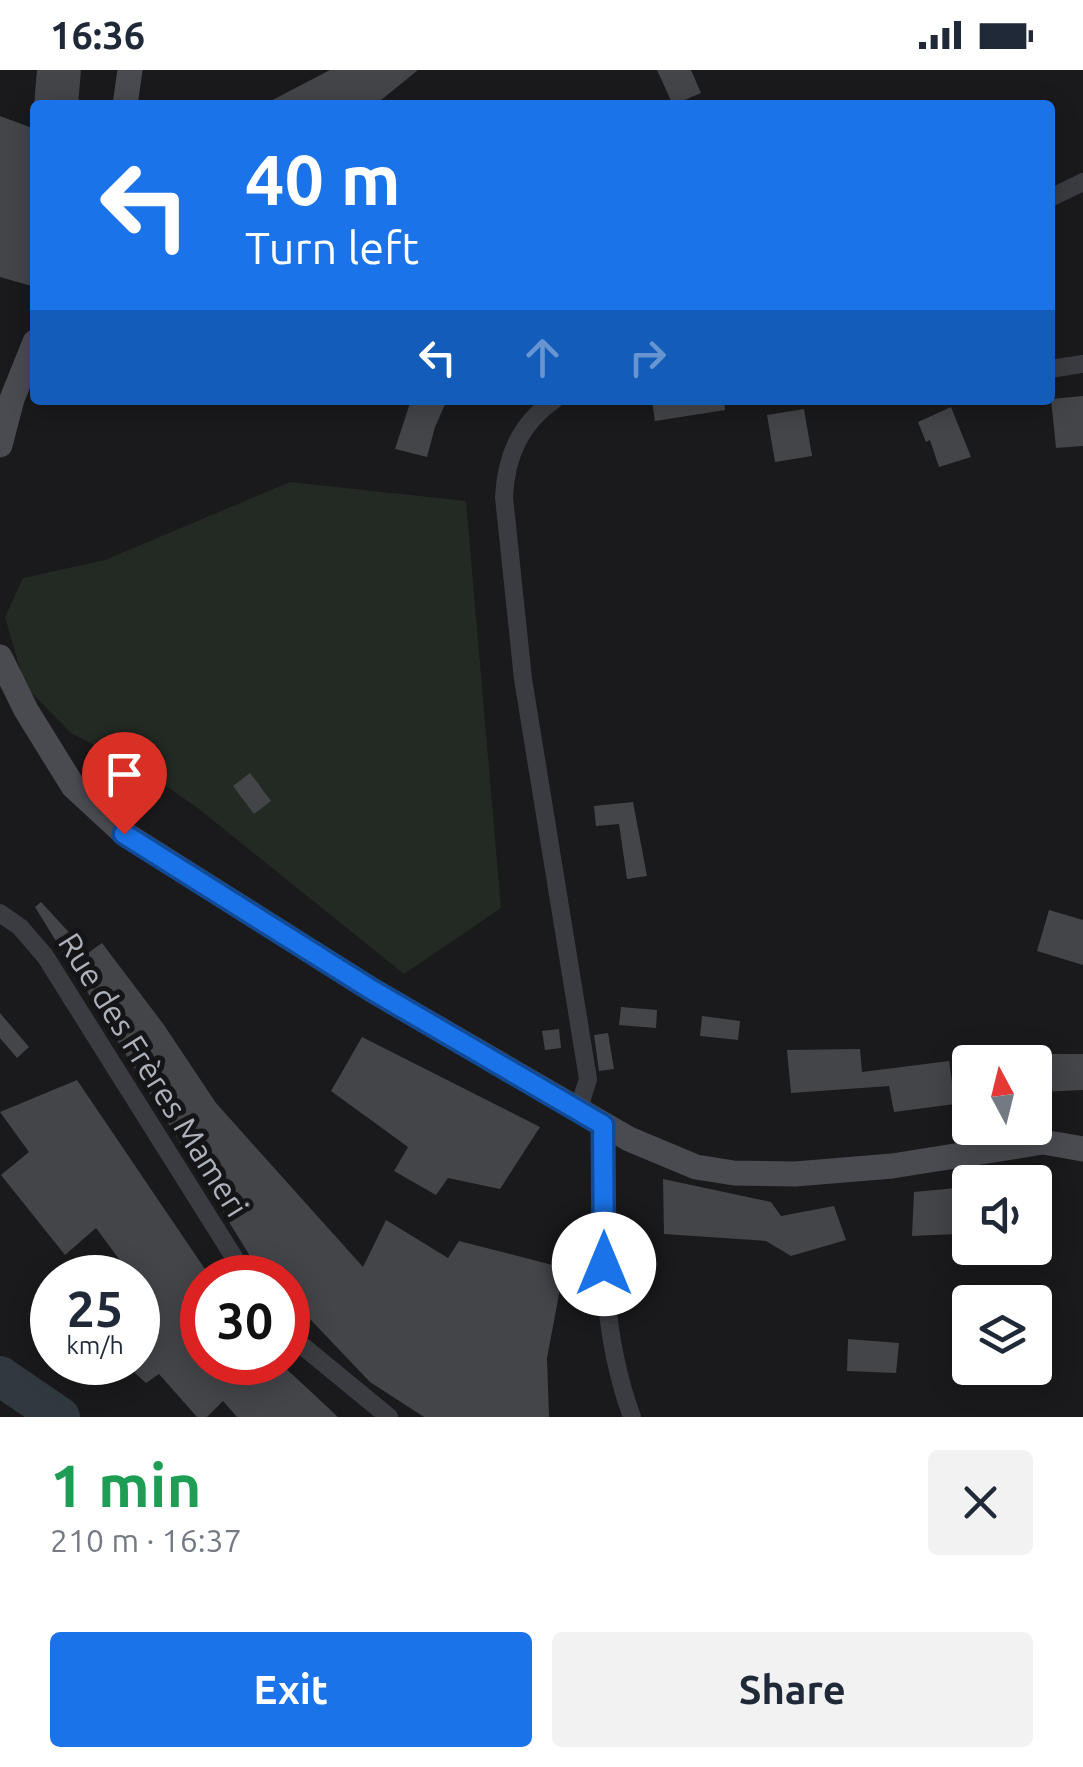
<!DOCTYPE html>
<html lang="en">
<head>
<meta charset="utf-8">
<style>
	:root { --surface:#fff; --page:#f2f2f3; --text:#1f2937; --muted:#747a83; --accent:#1a73e8 }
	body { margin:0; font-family:Ubuntu,sans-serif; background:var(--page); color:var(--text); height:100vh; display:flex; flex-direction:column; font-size:38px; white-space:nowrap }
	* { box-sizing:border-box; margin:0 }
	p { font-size:32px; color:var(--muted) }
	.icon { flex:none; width:55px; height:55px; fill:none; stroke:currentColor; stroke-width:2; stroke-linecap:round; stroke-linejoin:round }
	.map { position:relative; height:1347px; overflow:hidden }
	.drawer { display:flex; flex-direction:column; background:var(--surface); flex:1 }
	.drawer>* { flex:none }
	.top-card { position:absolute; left:30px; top:30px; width:1025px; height:305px; border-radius:10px; box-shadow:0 5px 25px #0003; background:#1a73e8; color:#fff; overflow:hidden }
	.needle { width:65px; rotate:353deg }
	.tools { position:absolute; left:952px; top:975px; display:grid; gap:20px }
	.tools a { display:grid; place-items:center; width:100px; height:100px; border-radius:10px; background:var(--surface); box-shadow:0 5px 25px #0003; font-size:50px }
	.speed { position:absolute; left:30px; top:1185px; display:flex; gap:20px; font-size:50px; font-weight:700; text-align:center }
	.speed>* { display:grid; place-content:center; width:130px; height:130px; border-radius:50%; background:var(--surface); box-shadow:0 5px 25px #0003; line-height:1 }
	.speed small { font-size:25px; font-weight:400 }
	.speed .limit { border:15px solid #d22; background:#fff; color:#111 }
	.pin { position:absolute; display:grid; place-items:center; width:85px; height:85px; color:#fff; margin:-102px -42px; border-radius:50% 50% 50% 0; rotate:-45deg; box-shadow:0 0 10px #0007 }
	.pin .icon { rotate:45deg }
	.me { position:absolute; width:110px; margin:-55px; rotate:0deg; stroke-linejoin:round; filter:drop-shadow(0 0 8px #0008) }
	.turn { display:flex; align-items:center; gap:35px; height:210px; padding:0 50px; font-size:45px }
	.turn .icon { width:130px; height:130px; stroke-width:2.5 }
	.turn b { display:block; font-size:70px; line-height:85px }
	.lanes { display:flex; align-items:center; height:95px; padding:0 50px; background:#0003; justify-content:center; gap:50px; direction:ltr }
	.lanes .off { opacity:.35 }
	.round { display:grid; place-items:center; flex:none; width:105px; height:105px; border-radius:10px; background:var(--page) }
	.overview { display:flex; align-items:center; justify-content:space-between; height:170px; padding:0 50px }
	h1 { font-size:60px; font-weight:600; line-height:75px; color:#1e9e55 }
	.button { display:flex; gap:20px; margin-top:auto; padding:20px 50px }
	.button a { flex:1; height:115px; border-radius:10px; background:var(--accent); color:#fff; font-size:40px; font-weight:600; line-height:115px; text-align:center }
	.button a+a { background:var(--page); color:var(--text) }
	.status { display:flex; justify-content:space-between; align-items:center; height:70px; padding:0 50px; background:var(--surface); direction:ltr }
	.status svg { height:28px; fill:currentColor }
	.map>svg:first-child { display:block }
	.green { fill:#222a23 }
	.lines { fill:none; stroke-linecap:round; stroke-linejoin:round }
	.river { stroke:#303940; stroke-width:40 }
	.building { fill:#444549 }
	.minor { stroke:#3b3c41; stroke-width:18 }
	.secondary { stroke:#494b51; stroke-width:25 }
	.route-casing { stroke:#114b97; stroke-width:25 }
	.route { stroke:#1a73e8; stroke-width:18 }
	.labels { text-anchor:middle; stroke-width:10; stroke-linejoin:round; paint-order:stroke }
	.street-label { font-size:32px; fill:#adb1bb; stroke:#151517 }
</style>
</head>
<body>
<div class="status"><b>16:36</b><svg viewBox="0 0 49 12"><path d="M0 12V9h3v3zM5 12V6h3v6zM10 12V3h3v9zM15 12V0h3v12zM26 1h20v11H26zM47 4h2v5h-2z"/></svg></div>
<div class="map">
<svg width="1083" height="1347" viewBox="0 0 1083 1347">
	<rect width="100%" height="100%" fill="#1a1a1c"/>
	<polygon class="green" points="290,412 466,431 501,838 404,904 199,739 140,698 71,663 25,616 5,547 23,508 105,490"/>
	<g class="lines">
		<polyline class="river" points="0,1306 60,1347"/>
	</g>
	<g class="building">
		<polygon points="37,0 81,0 78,35 34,35"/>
		<polygon points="330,0 418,0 375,35 263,35"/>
		<polygon points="657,0 691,0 701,23 673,35"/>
		<polygon points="0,46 35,59 35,217 0,207"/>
		<polygon points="1083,326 1083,376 1056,378 1051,329"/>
		<polygon points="411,330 447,330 435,357 427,387 395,379"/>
		<polygon points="652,330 724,330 725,340 655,351"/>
		<polygon points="951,337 971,387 939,397 930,370 926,372 918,352"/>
		<polygon points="804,339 812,386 775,392 767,345"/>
		<polygon points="250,703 271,731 254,744 233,716"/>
		<polygon points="633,732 647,806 627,809 619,754 596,756 594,736"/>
		<polygon points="41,832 88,883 102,873 164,955 216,1033 363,1197 386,1150 448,1188 459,1171 564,1198 547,1288 549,1347 424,1347 370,1312 288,1226 288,1208 270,1208 250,1186 35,837"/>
		<polygon points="1049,840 1083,850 1083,895 1037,881"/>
		<polygon points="621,937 657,940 656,958 619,955"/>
		<polygon points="0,943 29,977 17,988 0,968"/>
		<polygon points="702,946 740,951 738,970 700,966"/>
		<polygon points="559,959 561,978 545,980 542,961"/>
		<polygon points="608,963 614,999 599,1001 594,965"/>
		<polygon points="362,967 540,1057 500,1119 448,1108 436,1125 394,1101 408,1077 331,1021"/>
		<polygon points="860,979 862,1002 949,991 955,1034 894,1042 889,1016 791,1023 787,980"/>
		<polygon points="1035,984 1083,984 1083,1020 1040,1022"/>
		<polygon points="77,1010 211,1208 202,1208 202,1292 279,1292 338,1347 237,1347 223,1331 207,1347 197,1347 159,1304 146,1313 123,1292 138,1292 138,1208 133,1208 96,1158 65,1185 1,1105 29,1082 0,1042"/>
		<polygon points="663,1109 771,1132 781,1146 834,1136 846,1170 791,1186 766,1171 664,1164"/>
		<polygon points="956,1118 956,1164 912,1166 914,1122"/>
		<polygon points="848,1269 899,1273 896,1303 847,1301"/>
	</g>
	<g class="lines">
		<g class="minor">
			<polyline points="1050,128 1083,112"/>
			<polyline points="1050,299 1083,294"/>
			<path d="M 554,330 C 520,354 506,386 504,427 L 523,609 L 588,1009 L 578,1041"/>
			<polyline points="0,843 20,857 45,886 247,1208"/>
			<path d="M 603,1055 C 603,1154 597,1252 632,1347"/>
			<polyline points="288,1264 389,1347"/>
		</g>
		<g class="secondary">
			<polyline points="125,35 130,0"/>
			<polyline points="0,375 12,329 35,272"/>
			<polyline points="0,587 26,640 73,716 125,764 372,920 629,1069 696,1097 734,1103 795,1104 892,1096 1043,1072 1083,1079"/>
		</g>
	</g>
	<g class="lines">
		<defs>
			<polyline id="route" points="124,764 372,920 603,1055 604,1194"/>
		</defs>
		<use href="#route" class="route-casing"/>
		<use href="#route" class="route"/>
	</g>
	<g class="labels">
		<g class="street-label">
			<text transform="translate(153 1005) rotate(58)" y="11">Rue des Frères Mameri</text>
		</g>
	</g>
</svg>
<div class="tools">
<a><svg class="needle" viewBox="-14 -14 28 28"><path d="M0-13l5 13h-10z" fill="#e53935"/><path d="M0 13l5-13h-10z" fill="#747a83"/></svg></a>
<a><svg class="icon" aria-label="sound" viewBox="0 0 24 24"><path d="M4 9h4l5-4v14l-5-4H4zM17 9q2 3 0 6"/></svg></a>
<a><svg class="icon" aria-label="layers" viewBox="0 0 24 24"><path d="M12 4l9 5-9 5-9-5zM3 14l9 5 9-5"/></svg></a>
</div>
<div class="speed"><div>25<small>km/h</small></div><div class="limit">30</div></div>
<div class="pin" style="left:124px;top:764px;background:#d93025"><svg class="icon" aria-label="arrive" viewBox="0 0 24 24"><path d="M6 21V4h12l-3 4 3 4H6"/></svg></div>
<svg class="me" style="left:604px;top:1194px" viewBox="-20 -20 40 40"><circle r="19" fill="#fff"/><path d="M0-13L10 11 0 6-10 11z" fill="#1a73e8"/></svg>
<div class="top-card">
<div class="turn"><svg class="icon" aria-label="left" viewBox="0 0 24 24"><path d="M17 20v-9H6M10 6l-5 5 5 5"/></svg><div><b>40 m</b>Turn left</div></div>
<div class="lanes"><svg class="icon" aria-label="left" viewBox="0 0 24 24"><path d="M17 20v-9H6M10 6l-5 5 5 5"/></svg><svg class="icon off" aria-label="ahead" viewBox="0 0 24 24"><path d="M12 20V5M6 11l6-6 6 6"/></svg><svg class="icon off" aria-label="right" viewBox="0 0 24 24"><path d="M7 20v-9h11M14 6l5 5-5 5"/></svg></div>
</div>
</div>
<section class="drawer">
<div class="overview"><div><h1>1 min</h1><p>210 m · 16:37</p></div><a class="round"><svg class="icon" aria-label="close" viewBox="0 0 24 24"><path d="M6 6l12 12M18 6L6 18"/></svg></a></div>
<div class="button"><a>Exit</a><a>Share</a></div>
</section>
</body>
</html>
